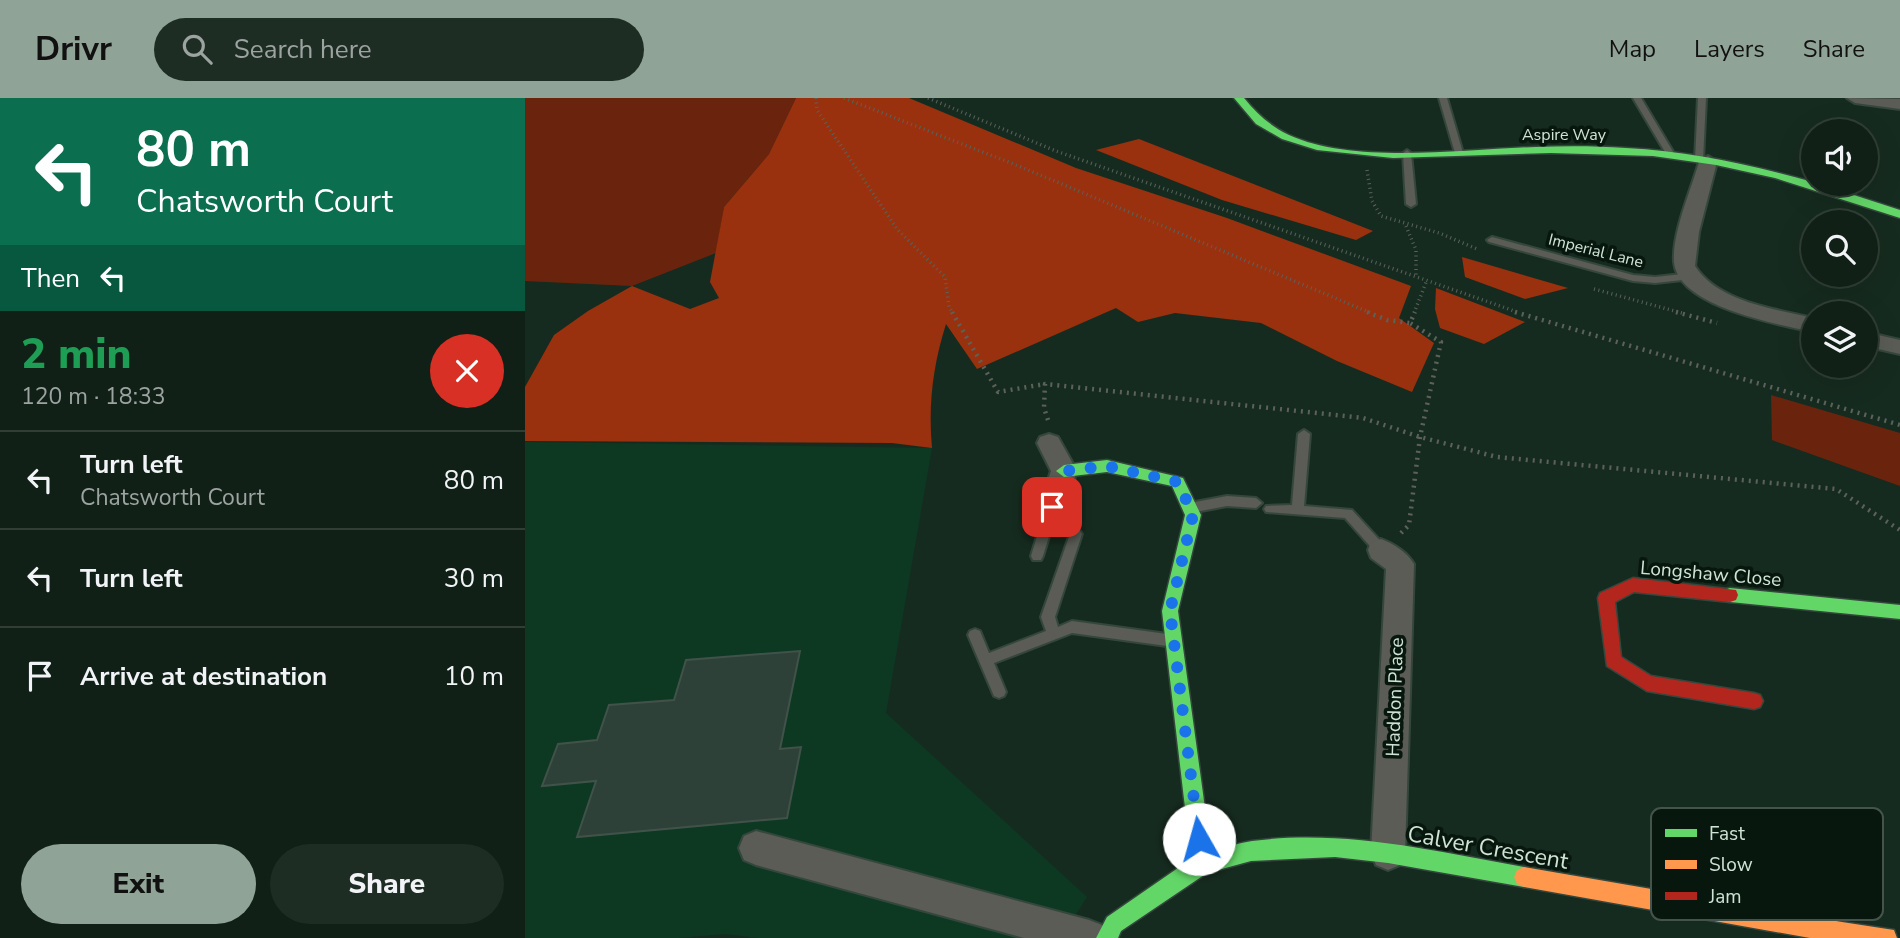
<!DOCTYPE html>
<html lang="en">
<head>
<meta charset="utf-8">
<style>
	:root { --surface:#102017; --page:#1e2d24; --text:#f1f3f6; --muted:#9ca3a1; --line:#303e36; --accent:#8fa396 }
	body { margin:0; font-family:"Nunito Sans",sans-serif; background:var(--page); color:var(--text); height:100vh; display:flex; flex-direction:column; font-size:26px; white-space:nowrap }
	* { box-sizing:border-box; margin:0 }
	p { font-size:23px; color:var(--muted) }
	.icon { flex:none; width:38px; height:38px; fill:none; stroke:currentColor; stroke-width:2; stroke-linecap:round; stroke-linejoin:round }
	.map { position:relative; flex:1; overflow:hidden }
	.side { display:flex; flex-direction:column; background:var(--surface); width:525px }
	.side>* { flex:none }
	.hud { background:#0b6e4f; color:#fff; overflow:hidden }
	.fabs { position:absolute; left:1276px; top:21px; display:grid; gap:14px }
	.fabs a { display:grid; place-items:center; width:77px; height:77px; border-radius:50%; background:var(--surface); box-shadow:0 7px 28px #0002,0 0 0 2px var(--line); font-size:35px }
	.pin { position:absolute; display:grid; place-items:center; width:60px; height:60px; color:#fff; margin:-30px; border-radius:14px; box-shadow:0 4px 10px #0006 }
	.me { position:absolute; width:77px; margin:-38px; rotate:353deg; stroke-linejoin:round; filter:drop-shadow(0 0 5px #0008) }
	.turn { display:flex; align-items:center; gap:24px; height:147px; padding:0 21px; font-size:32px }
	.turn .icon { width:91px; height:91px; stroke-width:2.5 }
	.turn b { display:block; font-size:49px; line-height:60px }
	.then { display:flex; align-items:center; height:66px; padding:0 21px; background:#0003; gap:14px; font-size:26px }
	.round { display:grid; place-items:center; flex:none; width:74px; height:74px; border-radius:37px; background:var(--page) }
	.headline { display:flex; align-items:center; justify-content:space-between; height:119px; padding:0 21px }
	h1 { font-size:42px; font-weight:800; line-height:52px; color:#1e9e55 }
	.cta { display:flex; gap:14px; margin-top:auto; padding:14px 21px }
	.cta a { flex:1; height:80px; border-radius:42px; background:var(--accent); color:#111; font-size:28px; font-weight:800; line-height:80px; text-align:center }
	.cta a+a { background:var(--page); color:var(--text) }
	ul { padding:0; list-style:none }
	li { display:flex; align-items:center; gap:21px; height:98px; padding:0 21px; border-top:2px solid var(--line) }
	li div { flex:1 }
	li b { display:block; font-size:26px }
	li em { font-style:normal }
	header { display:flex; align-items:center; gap:42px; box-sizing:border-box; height:98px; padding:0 35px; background:var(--accent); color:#111 }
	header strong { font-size:33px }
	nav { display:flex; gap:38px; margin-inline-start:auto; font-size:24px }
	.search { width:490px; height:63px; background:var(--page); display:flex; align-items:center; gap:18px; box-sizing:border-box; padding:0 24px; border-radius:38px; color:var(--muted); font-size:26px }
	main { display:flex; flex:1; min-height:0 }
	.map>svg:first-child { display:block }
	.built { fill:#0d3922 }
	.green { fill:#6a240e }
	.forest { fill:#99310f }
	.building { fill:#2e4139; stroke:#40524a; stroke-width:2 }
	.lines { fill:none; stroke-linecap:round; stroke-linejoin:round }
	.lane-casing { stroke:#35473d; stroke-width:4 }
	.street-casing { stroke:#35473d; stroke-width:4 }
	.fast-casing { stroke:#35473d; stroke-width:3 }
	.slow-casing { stroke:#35473d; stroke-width:3 }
	.jam-casing { stroke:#35473d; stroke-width:3 }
	.path-far1 { stroke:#5c615a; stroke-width:3.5; stroke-dasharray:1 3.5; stroke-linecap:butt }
	.path { stroke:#5c615a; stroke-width:4.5; stroke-dasharray:2 5; stroke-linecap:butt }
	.lane { fill:#5a5c55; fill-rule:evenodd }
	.street { fill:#5a5c55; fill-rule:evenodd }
	.fast { fill:#63d668; fill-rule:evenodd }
	.slow { fill:#ff974d; fill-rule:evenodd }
	.jam { fill:#b3261e; fill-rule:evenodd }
	.route { stroke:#1a73e8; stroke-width:12; stroke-dasharray:0 21.6 }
	.labels { text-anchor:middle; stroke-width:7; stroke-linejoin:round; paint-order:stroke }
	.far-street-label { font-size:16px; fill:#d0e4d6; stroke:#08170e }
	.street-label { font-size:19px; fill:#d0e4d6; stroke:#08170e }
	.near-street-label { font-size:23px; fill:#d0e4d6; stroke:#08170e }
	.key { fill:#08170e; stroke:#44544a; stroke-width:2 }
	.key-label { font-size:19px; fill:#d0e4d6 }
</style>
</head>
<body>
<header>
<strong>Drivr</strong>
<div class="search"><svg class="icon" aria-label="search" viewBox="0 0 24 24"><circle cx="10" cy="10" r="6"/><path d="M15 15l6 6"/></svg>Search here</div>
<nav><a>Map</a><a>Layers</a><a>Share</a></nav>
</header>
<main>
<section class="side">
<div class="hud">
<div class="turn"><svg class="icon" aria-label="left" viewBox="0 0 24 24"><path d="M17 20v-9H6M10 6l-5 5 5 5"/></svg><div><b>80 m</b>Chatsworth Court</div></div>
<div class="then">Then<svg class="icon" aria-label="left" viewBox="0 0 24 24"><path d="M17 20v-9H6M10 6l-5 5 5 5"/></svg></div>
</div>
<div class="headline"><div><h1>2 min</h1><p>120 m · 18:33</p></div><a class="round" style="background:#d93025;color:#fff"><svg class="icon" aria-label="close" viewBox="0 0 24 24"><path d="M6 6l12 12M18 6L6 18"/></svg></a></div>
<ul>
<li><svg class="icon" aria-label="left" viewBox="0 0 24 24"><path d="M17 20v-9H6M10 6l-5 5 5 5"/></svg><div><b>Turn left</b><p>Chatsworth Court</p></div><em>80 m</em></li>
<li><svg class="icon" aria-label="left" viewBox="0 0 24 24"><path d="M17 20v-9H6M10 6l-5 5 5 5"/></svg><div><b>Turn left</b></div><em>30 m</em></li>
<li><svg class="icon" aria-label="arrive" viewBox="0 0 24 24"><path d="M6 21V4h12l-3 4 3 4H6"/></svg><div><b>Arrive at destination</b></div><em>10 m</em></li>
</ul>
<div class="cta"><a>Exit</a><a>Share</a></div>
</section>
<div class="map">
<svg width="1375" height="840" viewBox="0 0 1375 840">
	<rect width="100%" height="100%" fill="#162b1f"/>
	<polygon class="built" points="0,344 407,350 361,615 562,799 536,840 233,840 200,836 153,840 0,840"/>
	<g class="green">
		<polygon points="0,0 271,0 244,56 199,109 191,155 107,188 0,183"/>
		<polygon points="1246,297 1375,335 1375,388 1247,342"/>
	</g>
	<g class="forest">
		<path d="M 271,0 L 384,0 L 551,70 L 702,120 L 886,188 L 874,220 L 909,245 L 887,294 L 812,263 L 736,225 L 650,215 L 613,224 L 591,210 L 452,271 L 421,226 C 408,267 403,307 407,350 L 367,345 L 0,343 L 0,289 L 29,237 L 63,213 L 107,188 L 165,211 L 194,200 L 185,184 L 199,109 L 244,56 Z"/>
		<polygon points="614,41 848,133 831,142 697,102 571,52"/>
		<polygon points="937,159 1043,190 1000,201 940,179"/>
		<polygon points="911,190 1000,224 959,246 915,230 910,211"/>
	</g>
	<polygon class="building" points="275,553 255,651 276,649 262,720 52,739 71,683 17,688 33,646 72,642 84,607 149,602 161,562"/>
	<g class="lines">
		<defs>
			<g id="lane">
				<polygon points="914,0 922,0 938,55 937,57 930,55"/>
				<polygon points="1108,0 1116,0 1150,57 1149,59 1143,59"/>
				<polygon points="1173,0 1181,0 1178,62 1174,65 1170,62"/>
				<polygon points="882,52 886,55 891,106 886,109 881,106 878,55"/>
				<polygon points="967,139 1108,177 1130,179 1167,175 1172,178 1167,181 1130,185 1108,183 964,144 962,142"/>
				<polygon points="779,332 785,336 779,408 827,412 860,448 862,452 860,456 852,456 820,420 741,414 739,411 741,408 767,407 773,336"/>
				<polygon points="702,398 731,400 737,405 731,410 702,408 665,415 661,413 659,410 661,407 665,405"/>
				<polygon points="527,404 531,406 533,409 518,458 516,462 508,462 506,458 521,409 523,406"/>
				<polygon points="551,431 555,433 557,436 530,519 533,529 547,523 642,536 647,538 649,542 647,546 642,548 547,535 469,565 481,594 479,598 474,600 469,598 443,537 445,533 450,531 455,533 464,555 521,533 516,519 545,436 547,433"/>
			</g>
			<g id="street">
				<polygon points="1322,0 1375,1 1375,11 1330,5"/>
				<path d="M 1183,58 L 1192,64 L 1174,134 L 1170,168 C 1193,204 1250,211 1288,220 L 1288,234 C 1253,226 1153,209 1149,164 C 1147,135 1166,92 1174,64 Z"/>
				<polygon points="1340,234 1375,242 1375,256 1340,248"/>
				<polygon points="524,336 533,339 552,373 536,416 527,419 518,416 514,409 526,373 512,345 515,339"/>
				<path d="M 856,441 C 869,446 882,454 889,466 L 880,755 L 875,767 L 863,772 L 851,767 L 846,755 L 861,471 L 846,460 L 843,452 L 846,444 Z"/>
				<polygon points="231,733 564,822 577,827 582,840 499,840 231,767 219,762 214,750 219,738"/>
			</g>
			<g id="fast">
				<path d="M 709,0 L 719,0 C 732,16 745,28 764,37 C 830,67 939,51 1011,49 C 1041,48 1071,48 1101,50 C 1165,53 1226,67 1288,84 L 1288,86 L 1295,86 L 1375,112 L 1375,120 L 1250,80 L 1191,67 L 1128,58 L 1026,55 L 868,60 L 792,52 L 757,41 L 731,26 Z"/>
				<path d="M 582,362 L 658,380 L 676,417 L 653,513 L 686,754 C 699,750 713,745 727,743 C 819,731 909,753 999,769 L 1006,772 L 1009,779 L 1006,786 L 999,789 L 863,765 L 810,759 L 726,763 L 682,775 L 596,833 L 593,840 L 571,840 L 582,819 L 666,761 L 637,513 L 660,417 L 647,388 L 582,374 L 539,379 L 531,373 L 539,367 Z"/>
				<polygon points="1205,490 1375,507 1375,521 1205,504 1199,502 1197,497 1199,492"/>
			</g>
			<polygon id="slow" points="999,769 1317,824 1369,832 1372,840 1285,840 999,789 992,786 989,779 992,772"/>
			<polygon id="jam" points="1108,480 1211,492 1213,497 1211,502 1205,504 1109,494 1090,504 1096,559 1126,578 1229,595 1235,597 1238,603 1235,609 1229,611 1122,593 1082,568 1073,500 1075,495"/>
		</defs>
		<use href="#lane" class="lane-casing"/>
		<use href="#street" class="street-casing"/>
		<use href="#fast" class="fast-casing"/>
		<use href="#slow" class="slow-casing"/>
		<use href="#jam" class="jam-casing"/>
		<g class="path-far1">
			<polyline points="291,0 292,12 372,131 420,179 424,209 428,215"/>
			<polyline points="319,0 496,69 846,215"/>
			<polyline points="403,0 531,53 995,215"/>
			<polyline points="842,72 847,103 856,118 914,135 952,151"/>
			<polyline points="881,128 891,152 891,178"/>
			<polyline points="1069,191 1157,215"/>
			<polyline points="889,215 902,182"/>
		</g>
		<g class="path">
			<polyline points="427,214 473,294 520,286"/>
			<polyline points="842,214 862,222 885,225 890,214"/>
			<polyline points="990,214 1375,327"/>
			<polyline points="1151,214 1192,225"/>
			<polyline points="523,322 519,310 520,286 838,320 895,339 972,359 1311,391 1375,432"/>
			<polyline points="876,435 884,427 895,339 916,244 885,225"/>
		</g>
		<use href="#lane" class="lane"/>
		<use href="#street" class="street"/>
		<use href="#fast" class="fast"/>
		<use href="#slow" class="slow"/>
		<use href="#jam" class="jam"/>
	</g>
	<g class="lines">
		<polyline class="route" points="527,409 539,373 582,368 653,384 668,417 645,513 674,741"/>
	</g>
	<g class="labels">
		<g class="far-street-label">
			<text x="1039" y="42">Aspire Way</text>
			<text transform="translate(1071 152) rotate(14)" y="6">Imperial Lane</text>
		</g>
		<g class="street-label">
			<text transform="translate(1186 475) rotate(5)" y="7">Longshaw Close</text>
			<text transform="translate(869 599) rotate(-88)" y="7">Haddon Place</text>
		</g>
		<g class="near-street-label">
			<text transform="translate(963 749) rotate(10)" y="8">Calver Crescent</text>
		</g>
	</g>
	<rect x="1126" y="710" width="232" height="112" rx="10" class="key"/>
	<rect x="1140" y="731" width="32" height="8" fill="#63d668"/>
	<rect x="1140" y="762" width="32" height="9" fill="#ff974d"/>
	<rect x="1140" y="794" width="32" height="8" fill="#b3261e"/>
	<g class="key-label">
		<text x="1184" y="742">Fast</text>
		<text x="1184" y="773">Slow</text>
		<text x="1184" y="805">Jam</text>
	</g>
</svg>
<div class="fabs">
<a><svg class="icon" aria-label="sound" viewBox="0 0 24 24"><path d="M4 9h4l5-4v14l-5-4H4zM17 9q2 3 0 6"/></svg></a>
<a><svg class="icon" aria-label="search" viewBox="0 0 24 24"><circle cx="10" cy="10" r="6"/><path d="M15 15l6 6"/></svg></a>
<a><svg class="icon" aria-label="layers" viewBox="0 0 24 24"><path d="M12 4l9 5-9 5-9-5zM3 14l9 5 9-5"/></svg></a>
</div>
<div class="pin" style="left:527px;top:409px;background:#d93025"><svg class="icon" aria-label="arrive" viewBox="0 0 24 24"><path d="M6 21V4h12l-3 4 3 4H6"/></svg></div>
<svg class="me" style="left:674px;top:741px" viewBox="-20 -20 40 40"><circle r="19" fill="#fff"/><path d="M0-13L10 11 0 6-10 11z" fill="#1a73e8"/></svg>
</div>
</main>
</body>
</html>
